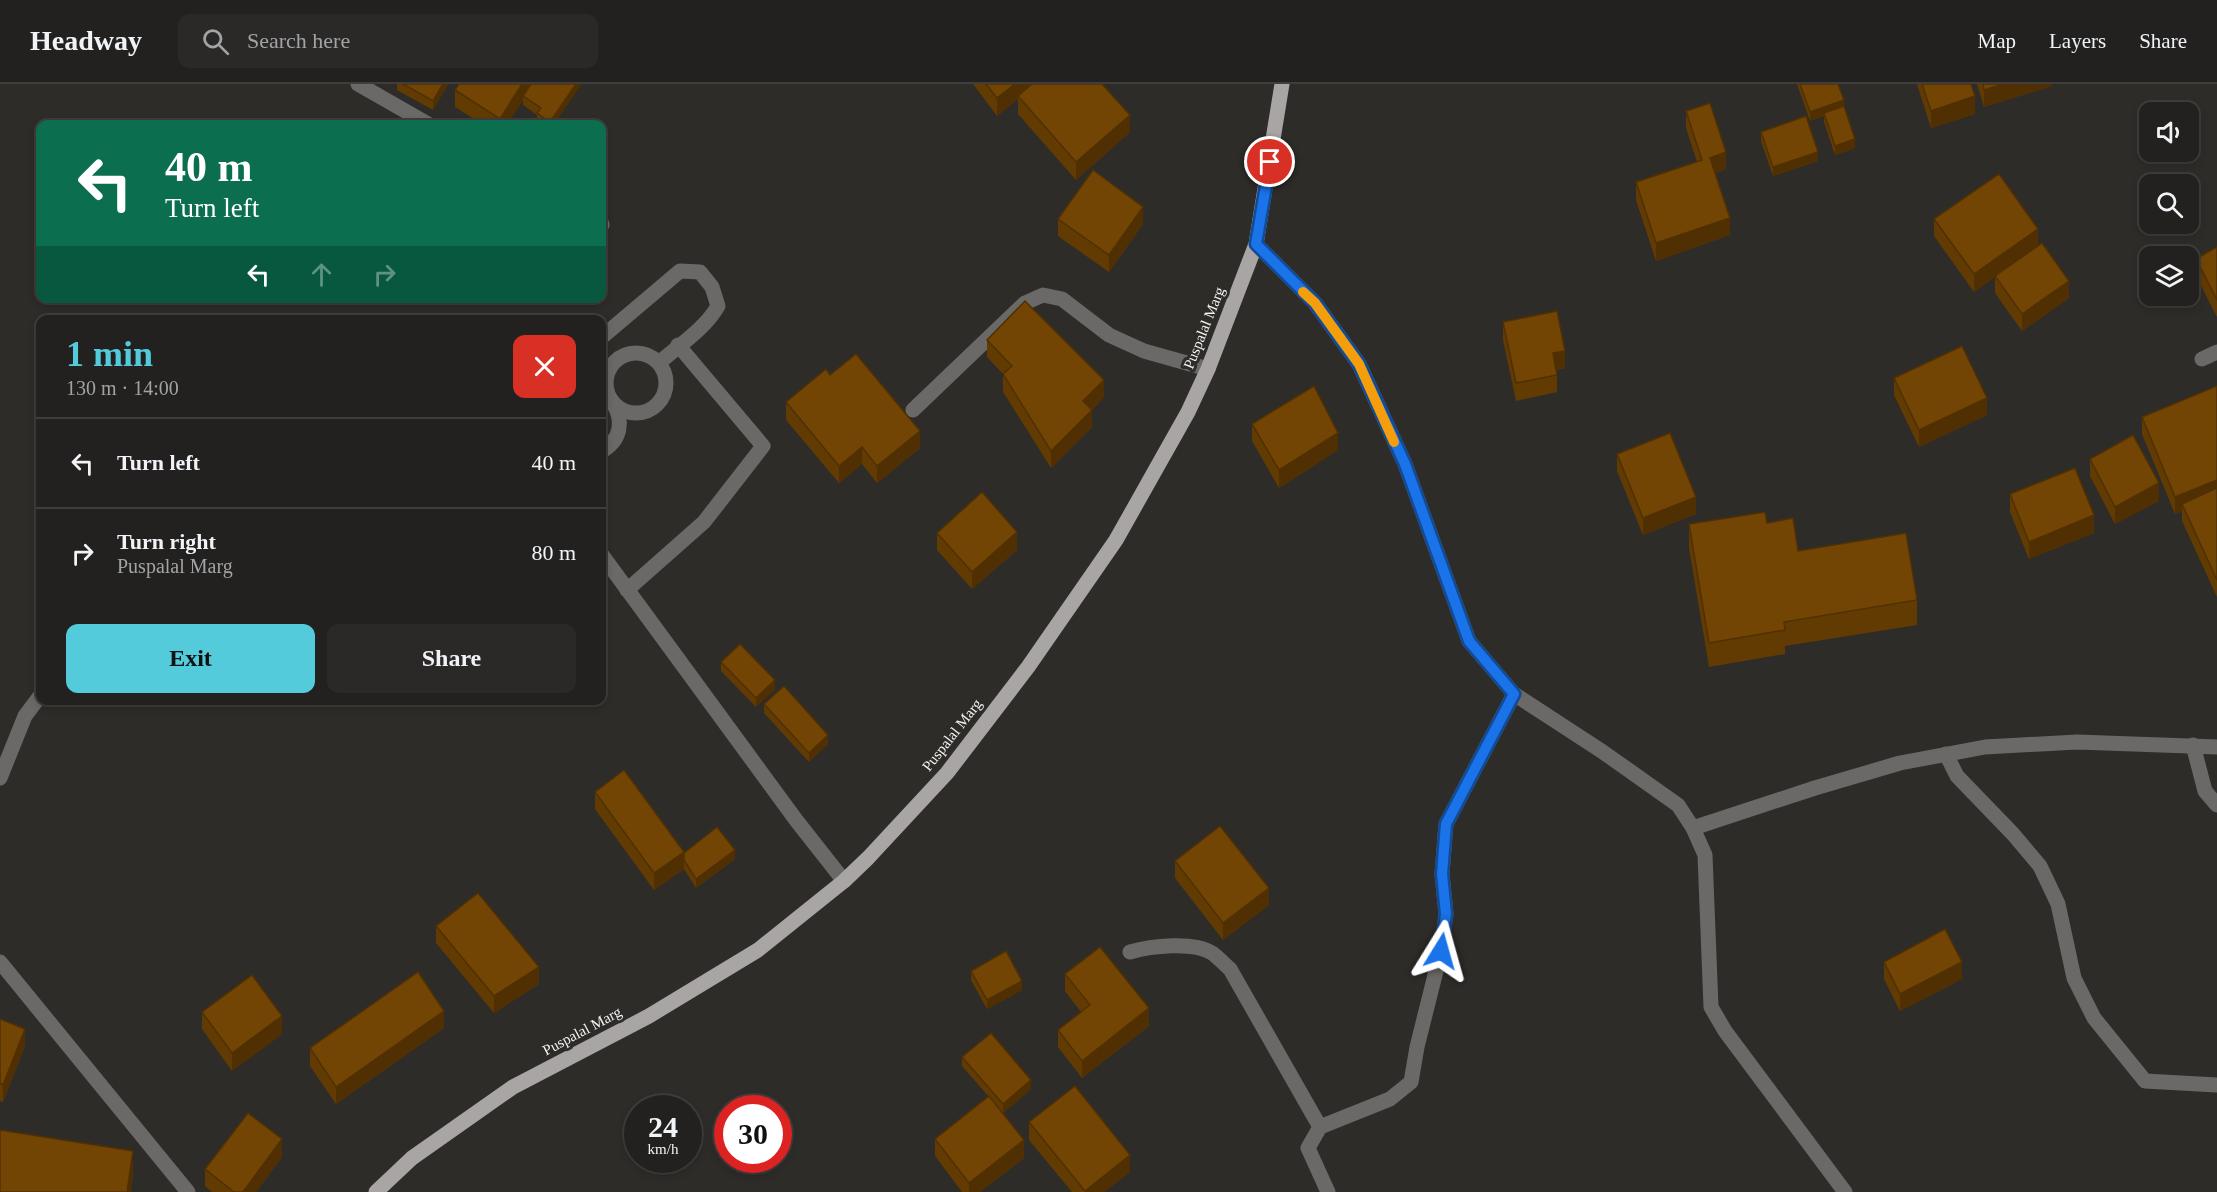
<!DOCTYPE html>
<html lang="en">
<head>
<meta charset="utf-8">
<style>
	:root { --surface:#22211f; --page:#2a2928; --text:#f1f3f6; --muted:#a2a3a4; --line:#3f3e3d; --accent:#53cbdb }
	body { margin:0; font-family:"Times New Roman",serif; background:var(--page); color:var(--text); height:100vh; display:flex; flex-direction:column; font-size:22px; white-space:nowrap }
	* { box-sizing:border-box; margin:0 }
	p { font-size:20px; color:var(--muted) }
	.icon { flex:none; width:33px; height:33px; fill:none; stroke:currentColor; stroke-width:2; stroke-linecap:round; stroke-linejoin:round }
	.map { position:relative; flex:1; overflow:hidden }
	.panel { position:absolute; left:36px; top:231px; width:570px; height:390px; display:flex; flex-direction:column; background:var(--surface); border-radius:12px; box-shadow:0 3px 9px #0003,0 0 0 2px var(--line) }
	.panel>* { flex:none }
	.guide { position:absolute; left:36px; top:36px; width:570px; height:183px; border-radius:12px; box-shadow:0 3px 9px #0003,0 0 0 2px var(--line); background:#0b6e4f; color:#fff; overflow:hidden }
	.controls { position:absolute; left:2139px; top:18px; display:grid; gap:12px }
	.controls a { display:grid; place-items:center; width:60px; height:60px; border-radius:12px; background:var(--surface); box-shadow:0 3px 9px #0003,0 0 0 2px var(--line); font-size:30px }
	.speed { position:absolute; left:624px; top:1011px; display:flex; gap:12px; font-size:30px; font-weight:700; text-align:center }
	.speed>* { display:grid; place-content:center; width:78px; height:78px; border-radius:50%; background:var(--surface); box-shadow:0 3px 9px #0003,0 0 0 2px var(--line); line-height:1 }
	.speed small { font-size:15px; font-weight:400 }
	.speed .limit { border:9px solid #d22; background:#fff; color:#111 }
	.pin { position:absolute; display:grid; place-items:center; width:51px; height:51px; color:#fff; margin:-26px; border:3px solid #fff; border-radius:50%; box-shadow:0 2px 6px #0007 }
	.me { position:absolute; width:66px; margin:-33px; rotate:8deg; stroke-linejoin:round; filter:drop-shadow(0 0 4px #0008) }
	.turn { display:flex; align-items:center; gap:21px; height:126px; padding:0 30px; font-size:27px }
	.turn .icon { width:78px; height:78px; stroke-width:2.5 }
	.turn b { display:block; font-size:42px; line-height:51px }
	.lanes { display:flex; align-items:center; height:57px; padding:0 30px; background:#0003; justify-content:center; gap:30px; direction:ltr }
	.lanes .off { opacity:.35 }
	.round { display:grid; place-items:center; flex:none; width:63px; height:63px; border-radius:12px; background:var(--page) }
	.headline { display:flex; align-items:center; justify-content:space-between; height:102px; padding:0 30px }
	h1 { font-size:36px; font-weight:600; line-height:45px; color:var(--accent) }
	.primary-button { display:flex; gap:12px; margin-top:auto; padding:12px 30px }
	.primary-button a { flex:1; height:69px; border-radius:12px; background:var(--accent); color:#111; font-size:24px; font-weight:600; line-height:69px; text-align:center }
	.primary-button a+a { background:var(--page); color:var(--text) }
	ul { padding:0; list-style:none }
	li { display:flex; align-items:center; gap:18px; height:90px; padding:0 30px; border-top:2px solid var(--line) }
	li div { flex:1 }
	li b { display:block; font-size:22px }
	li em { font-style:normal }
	header { display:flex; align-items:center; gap:36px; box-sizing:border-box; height:84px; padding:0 30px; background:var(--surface); border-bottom:2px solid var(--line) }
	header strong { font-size:28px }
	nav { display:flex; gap:33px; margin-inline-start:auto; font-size:21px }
	.search { width:420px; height:54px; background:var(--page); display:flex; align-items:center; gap:15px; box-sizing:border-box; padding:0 21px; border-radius:12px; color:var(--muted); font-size:22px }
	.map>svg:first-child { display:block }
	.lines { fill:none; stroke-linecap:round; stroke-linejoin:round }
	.service { stroke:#6a6968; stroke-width:15 }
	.minor { stroke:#6a6968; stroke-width:15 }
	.primary { stroke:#a8a5a4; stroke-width:15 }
	.wall { fill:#623b03 }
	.shaded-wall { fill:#503003 }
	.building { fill:#724504; stroke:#503003; stroke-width:1.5 }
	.route-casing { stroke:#114b97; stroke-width:15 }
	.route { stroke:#1a73e8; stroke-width:10 }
	.slow { stroke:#f59e0b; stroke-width:10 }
	.labels { text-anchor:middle; stroke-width:6; stroke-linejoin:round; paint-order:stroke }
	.street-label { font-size:15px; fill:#f5f3f2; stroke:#2e2c29 }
</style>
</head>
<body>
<header>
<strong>Headway</strong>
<div class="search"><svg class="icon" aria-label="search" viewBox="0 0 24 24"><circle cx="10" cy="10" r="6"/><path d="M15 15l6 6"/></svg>Search here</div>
<nav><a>Map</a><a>Layers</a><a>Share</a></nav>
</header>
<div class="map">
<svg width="2217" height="1108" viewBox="0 0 2217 1108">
	<rect width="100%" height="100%" fill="#2e2c29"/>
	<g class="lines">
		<g class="service">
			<polyline points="358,0 428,40"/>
			<polyline points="602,140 602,141"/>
			<path d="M 602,253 L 680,187 L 700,188 L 712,203 L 718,222 C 704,246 679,261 659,279"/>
			<circle cx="636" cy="299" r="30"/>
			<polyline points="913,326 1025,219 1043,211 1062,215 1109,251 1144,267 1208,285"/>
			<path d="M 602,367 C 621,356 624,337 613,319"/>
			<polyline points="602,471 796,736 844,797"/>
			<polyline points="627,506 704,438 763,362 678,261"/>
			<polyline points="2193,661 2205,707 2217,721"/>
			<polyline points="1946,670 1957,692 2013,750 2040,782 2058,820 2074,894 2094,934 2145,997 2217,1001"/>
		</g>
		<g class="minor">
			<polyline points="1256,160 1315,219 1359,280 1405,380 1469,557 1514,610 1603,668 1678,721 1693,744 1705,771 1711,923 1725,947 1845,1108"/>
			<polyline points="2202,275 2217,268"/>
			<polyline points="0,694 25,632 40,612"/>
			<polyline points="1693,744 1815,704 1900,679 1985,663 2077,658 2217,663"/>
			<path d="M 1130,868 C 1151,862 1193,857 1212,869 C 1218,873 1224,880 1230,885 L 1320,1043 L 1390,1015 L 1411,998 L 1417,963 L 1441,867 L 1446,830 L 1442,790 L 1446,740 L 1514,610"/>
			<polyline points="0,878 188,1108"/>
			<polyline points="1320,1043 1308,1064 1328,1108"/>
		</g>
		<polyline class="primary" points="376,1108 412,1074 513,1003 649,932 758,866 844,797 868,774 947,689 1028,583 1116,456 1188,328 1208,285 1256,160 1282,0"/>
	</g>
	<g class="wall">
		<polygon points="397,0 448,0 433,26 397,6"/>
		<polygon points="581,0 554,40 541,40 537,38 537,31 523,21 523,16 507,40 482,40 455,23 455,6"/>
		<polygon points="973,0 1102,0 1130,48 1076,96 1018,30 1018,15 997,32"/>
		<polygon points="1797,0 1838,0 1855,64 1835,71 1824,38 1824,32 1810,37"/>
		<polygon points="1917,0 1971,0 1975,30 1931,44"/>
		<polygon points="1977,0 2052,0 2052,2 1984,23"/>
		<polygon points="1686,27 1726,85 1715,89 1730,151 1656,177 1636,116 1636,98 1697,78 1686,44"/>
		<polygon points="1761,48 1818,77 1773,92 1761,57"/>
		<polygon points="1058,135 1143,140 1109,188 1058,152"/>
		<polygon points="1934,135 2038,162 2069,214 2022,247 1995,209 1995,193 1974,208 1934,152"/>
		<polygon points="2217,163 2217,233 2196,192 2196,175"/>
		<polygon points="1503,238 1565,284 1556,286 1557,291 1557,308 1516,317 1503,256"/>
		<polygon points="987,256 1104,313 1092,326 1092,343 1051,384 1003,308 1003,290 987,273"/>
		<polygon points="830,291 920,364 877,399 862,380 839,399 786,336 786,318"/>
		<polygon points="1894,294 1987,331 1919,363 1894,311"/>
		<polygon points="2217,302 2217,513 2182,437 2182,427 2175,430 2142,350 2142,333"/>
		<polygon points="1252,340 1338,366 1279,404 1252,357"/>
		<polygon points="1617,370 1696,430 1643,451 1617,387"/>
		<polygon points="2090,375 2159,417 2115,440 2090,392"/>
		<polygon points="2010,410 2094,449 2029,475 2010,428"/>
		<polygon points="1767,439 1798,467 1917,516 1917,541 1785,562 1785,570 1709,583 1689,464 1689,440"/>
		<polygon points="937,449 1017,466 972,505 937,466"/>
		<polygon points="721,578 775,605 756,623 721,587"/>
		<polygon points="764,620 828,660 809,678 764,629"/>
		<polygon points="595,708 684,768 735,775 696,804 684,785 654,806 595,725"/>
		<polygon points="1175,777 1269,821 1223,856 1175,794"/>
		<polygon points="436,842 539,900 494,929 436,859"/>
		<polygon points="1884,878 1962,895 1900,927 1884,895"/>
		<polygon points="971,887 1022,906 987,925 971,896"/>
		<polygon points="1065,890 1149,942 1082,994 1058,963 1058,946 1081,928 1065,907"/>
		<polygon points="202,928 282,950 232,987 202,945"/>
		<polygon points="0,935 25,962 3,1018 0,1017"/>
		<polygon points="444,944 336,1020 310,982 310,964"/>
		<polygon points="962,973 1031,1005 1003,1029 1024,1074 980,1108 962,1108 935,1072 935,1055 989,1013 962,982"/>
		<polygon points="1029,1038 1130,1088 1104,1108 1072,1108 1029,1056"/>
		<polygon points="282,1073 256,1108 212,1108 205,1102 205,1085"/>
	</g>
	<g class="shaded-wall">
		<polygon points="443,0 448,0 433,26 433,17"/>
		<polygon points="522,0 533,0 523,12 523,16 507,40 500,40 500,35"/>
		<polygon points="576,0 581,0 581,1 554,40 550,40 550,38"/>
		<polygon points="1015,0 1038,0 1018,12 1018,15 997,32 997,14"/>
		<polygon points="2003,0 2052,0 2052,2 1984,23 1984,6"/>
		<polygon points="1975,12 1975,30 1931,44 1931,27"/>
		<polygon points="1844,16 1844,25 1824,29 1824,32 1810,37 1810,28"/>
		<polygon points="1130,31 1130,48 1076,96 1076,78"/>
		<polygon points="1855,55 1855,64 1835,71 1835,62"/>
		<polygon points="1726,68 1726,85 1710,91 1710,74"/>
		<polygon points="1818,68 1818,77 1773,92 1773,83"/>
		<polygon points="1143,123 1143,140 1109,188 1109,171"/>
		<polygon points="1730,134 1730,151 1656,177 1656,159"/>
		<polygon points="2038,145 2038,163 1974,208 1974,190"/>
		<polygon points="2069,197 2069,214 2022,247 2022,230"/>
		<polygon points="1565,267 1565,284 1553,286 1553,269"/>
		<polygon points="1104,296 1104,313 1083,334 1083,317"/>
		<polygon points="1987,314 1987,331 1919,363 1919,346"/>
		<polygon points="1092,326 1092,343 1051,384 1051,367"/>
		<polygon points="920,347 920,364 877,399 877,382"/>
		<polygon points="1338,349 1338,366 1279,404 1279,386"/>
		<polygon points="862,363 862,380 839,399 839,382"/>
		<polygon points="2217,396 2217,413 2182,420 2182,427 2175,430 2175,413"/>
		<polygon points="2159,399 2159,417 2115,440 2115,423"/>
		<polygon points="1696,413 1696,430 1643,451 1643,434"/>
		<polygon points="2094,431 2094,449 2029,475 2029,458"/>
		<polygon points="1017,448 1017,466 972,505 972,488"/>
		<polygon points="775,596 775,605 756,623 756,614"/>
		<polygon points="828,651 828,660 809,678 809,669"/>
		<polygon points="735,766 735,775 696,804 696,795"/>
		<polygon points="684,768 684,785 654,806 654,789"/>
		<polygon points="1269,804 1269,821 1223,856 1223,839"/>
		<polygon points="1962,878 1962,895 1900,927 1900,910"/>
		<polygon points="539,883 539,900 494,929 494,912"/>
		<polygon points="1022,897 1022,906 987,925 987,916"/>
		<polygon points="1149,924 1149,942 1082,994 1082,977"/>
		<polygon points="444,927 444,944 336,1020 336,1003"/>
		<polygon points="282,932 282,950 232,987 232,969"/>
		<polygon points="25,945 25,962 3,1018 3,1001"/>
		<polygon points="1031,996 1031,1005 1003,1029 1003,1020"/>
		<polygon points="282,1055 282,1073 256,1108 243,1108"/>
		<polygon points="1024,1056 1024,1074 980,1108 969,1108 969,1099"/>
		<polygon points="133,1067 133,1091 131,1108 127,1108"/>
		<polygon points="1130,1071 1130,1088 1104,1108 1085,1108 1085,1107"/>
	</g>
	<g class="building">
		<polygon points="403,0 443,0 433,17"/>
		<polygon points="459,0 522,0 500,35 455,6"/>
		<polygon points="531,0 576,0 550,38 537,29 541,24 523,12"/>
		<polygon points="986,0 1015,0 997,14"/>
		<polygon points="1032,0 1102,0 1130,31 1076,78 1018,12"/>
		<polygon points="1800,0 1838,0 1844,16 1810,28"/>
		<polygon points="1922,0 1971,0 1975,12 1931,27"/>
		<polygon points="1983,0 2003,0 1984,6"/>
		<polygon points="1710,19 1726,68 1710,74 1730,134 1656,159 1636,98 1702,76 1686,27"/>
		<polygon points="1844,22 1855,55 1835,62 1824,29"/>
		<polygon points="1806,32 1818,68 1773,83 1761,48"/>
		<polygon points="1093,86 1143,123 1109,171 1058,135"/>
		<polygon points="1999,90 2038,145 1974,190 1934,135"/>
		<polygon points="2042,159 2069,197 2022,230 1995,192"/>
		<polygon points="2217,163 2217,216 2196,175"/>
		<polygon points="1025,217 1104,296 1083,317 1092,326 1051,367 1003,290 1012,282 987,256"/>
		<polygon points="1557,227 1565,267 1553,269 1557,291 1516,299 1503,238"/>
		<polygon points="1962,262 1987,314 1919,346 1894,294"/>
		<polygon points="856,270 920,347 877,382 862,363 839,382 786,318 826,285 830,291"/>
		<polygon points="1314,302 1338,349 1279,386 1252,340"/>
		<polygon points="2217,302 2217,396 2175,413 2142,333"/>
		<polygon points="1670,349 1696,413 1643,434 1617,370"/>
		<polygon points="2133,351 2159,399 2115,423 2090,375"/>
		<polygon points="2075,384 2094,431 2029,458 2010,410"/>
		<polygon points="2217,404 2217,496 2182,420"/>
		<polygon points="982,408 1017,448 972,488 937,449"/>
		<polygon points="1765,428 1767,439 1793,434 1798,467 1906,449 1917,516 1784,538 1785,546 1709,559 1689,440"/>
		<polygon points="740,560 775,596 756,614 721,578"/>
		<polygon points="784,602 828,651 809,669 764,620"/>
		<polygon points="624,686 684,768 654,789 595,708"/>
		<polygon points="1220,742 1269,804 1223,839 1175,777"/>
		<polygon points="717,743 735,766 696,795 684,776 684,769"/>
		<polygon points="478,809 539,883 494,912 436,842"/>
		<polygon points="1945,845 1962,878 1900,910 1884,878"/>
		<polygon points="1100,863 1149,924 1082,977 1058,946 1090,921 1065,890"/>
		<polygon points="1006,867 1022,897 987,916 971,887"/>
		<polygon points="418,888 444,927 336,1003 310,964"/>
		<polygon points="252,891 282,932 232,969 202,928"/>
		<polygon points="0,935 25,945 3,1001 0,999"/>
		<polygon points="991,949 1031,996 1003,1020 962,973"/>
		<polygon points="1075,1002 1130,1071 1085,1107 1029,1038"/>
		<polygon points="989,1012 1024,1056 969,1099 935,1055"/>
		<polygon points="248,1029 282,1055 243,1108 234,1108 205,1085"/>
		<polygon points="0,1046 133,1067 127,1108 0,1108"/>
	</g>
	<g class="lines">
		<defs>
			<polyline id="route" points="1270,78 1256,160 1315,219 1359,280 1405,380 1469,557 1514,610 1446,740 1442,790 1446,830 1441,867"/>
		</defs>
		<use href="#route" class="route-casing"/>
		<use href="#route" class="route"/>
		<polyline class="slow" points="1303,208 1315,219 1359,280 1394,358"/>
	</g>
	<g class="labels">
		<g class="street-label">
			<text transform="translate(1204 244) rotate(-68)" y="5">Puspalal Marg</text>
			<text transform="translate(952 651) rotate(-52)" y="5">Puspalal Marg</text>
			<text transform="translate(582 947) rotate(-28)" y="5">Puspalal Marg</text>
		</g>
	</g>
</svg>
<div class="controls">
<a><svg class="icon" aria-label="sound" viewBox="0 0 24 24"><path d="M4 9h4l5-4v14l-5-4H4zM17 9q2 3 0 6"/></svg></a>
<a><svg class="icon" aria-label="search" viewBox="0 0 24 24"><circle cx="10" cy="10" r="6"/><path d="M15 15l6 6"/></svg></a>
<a><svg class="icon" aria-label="layers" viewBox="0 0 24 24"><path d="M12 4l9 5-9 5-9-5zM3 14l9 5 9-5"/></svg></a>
</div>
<div class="speed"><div>24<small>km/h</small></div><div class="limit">30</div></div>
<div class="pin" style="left:1270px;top:78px;background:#d93025"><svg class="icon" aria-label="arrive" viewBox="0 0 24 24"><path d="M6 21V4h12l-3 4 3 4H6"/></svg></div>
<svg class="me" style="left:1441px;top:867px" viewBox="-20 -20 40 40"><path d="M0-17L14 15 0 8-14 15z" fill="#1a73e8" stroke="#fff" stroke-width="4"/></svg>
<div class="guide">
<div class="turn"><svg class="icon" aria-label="left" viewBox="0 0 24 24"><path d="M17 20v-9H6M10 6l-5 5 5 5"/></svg><div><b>40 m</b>Turn left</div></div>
<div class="lanes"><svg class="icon" aria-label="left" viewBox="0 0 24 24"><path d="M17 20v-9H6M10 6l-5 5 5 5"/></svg><svg class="icon off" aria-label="ahead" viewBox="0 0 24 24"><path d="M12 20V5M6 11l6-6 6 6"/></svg><svg class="icon off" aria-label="right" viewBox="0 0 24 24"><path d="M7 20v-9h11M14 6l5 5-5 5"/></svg></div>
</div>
<section class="panel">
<div class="headline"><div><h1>1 min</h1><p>130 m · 14:00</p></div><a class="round" style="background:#d93025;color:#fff"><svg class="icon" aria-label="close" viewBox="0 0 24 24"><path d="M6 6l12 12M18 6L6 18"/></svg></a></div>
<ul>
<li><svg class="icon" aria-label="left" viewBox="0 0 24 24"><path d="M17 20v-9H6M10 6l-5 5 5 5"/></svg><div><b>Turn left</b></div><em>40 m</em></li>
<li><svg class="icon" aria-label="right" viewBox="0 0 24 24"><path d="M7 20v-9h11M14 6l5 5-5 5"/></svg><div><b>Turn right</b><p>Puspalal Marg</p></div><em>80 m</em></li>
</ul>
<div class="primary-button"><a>Exit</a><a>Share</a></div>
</section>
</div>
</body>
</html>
